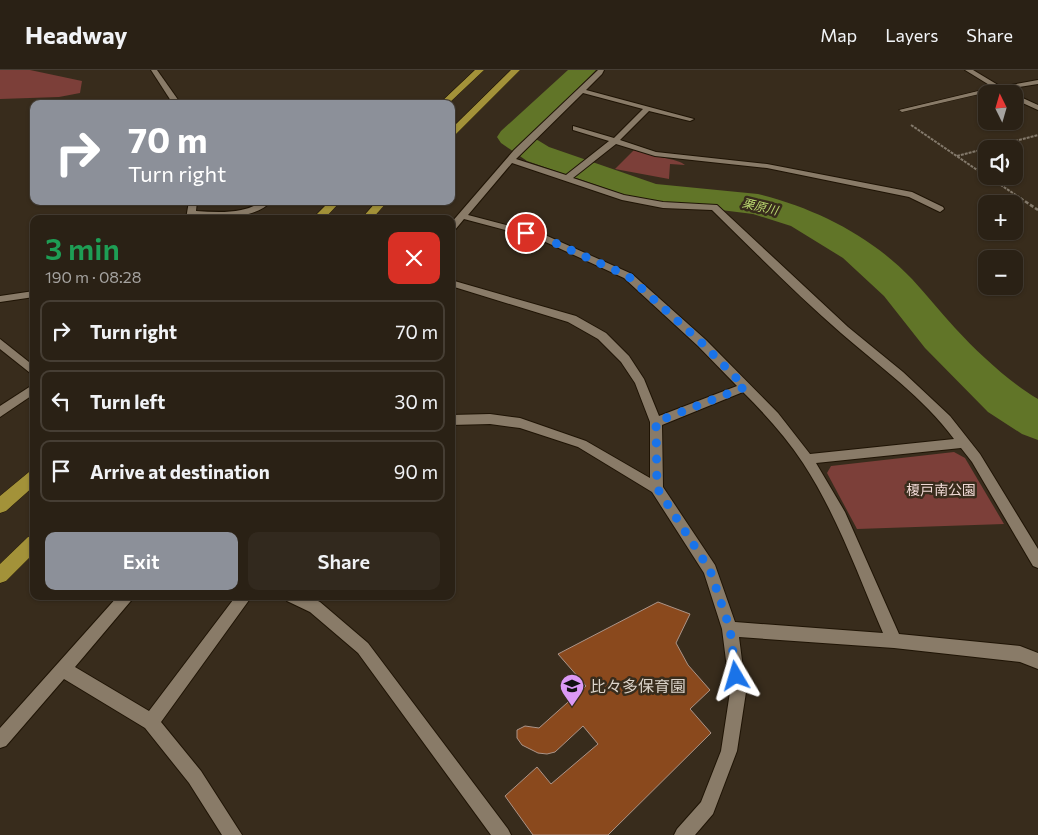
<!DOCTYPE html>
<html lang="en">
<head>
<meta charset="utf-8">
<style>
	:root { --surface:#2a2115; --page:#32291e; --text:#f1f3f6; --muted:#a5a3a0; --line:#463e34; --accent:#8c9099 }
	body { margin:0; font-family:Commissioner,"Noto Sans JP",sans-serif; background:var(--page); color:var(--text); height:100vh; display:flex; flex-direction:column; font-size:19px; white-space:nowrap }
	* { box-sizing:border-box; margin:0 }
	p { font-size:16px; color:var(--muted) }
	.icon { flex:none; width:28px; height:28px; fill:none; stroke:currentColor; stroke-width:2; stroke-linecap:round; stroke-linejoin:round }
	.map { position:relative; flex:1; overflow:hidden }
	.details { position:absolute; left:30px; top:145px; width:425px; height:385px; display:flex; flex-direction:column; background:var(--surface); border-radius:10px; box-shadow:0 1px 4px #0004,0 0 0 1px var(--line) }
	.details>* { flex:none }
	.banner { position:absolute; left:30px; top:30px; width:425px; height:105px; border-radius:10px; box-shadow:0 1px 4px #0004,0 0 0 1px var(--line); background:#8c9099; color:#fff; overflow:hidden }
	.needle { width:32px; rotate:355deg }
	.fabs { position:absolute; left:978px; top:15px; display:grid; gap:10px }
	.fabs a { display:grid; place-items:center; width:45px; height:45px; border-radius:10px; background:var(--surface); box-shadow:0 1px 4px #0004,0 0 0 1px var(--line); font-size:25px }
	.pin { position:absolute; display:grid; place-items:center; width:42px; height:42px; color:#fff; margin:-21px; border:2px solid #fff; border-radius:50%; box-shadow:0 1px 5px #0007 }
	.me { position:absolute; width:55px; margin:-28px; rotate:353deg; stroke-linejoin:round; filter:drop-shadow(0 0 4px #0008) }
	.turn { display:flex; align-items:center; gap:18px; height:105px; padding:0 15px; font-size:22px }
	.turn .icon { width:65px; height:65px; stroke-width:2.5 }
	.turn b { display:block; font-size:35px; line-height:42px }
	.round { display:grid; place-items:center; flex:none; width:52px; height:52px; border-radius:10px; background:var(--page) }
	.head { display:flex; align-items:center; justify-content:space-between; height:85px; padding:0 15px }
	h1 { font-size:30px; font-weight:600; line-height:38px; color:#1e9e55 }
	.button { display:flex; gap:10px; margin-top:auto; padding:10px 15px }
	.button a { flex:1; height:58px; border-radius:10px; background:var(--accent); color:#fff; font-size:20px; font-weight:600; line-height:58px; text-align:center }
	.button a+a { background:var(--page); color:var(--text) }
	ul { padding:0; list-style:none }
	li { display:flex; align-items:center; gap:15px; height:62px; margin:0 10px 8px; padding:0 5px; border:2px solid var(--line); border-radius:10px }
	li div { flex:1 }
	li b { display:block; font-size:19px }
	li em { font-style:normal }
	header { display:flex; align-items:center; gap:30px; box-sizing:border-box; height:70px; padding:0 25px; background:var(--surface); border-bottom:1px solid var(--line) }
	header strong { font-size:24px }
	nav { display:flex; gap:28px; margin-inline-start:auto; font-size:18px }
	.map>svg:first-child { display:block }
	.green { fill:#7c3f39 }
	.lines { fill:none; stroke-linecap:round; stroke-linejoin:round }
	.river { fill:#617528; fill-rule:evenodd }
	.building { fill:#8a491d; stroke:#ab9488 }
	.service-casing { stroke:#1f1405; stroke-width:1 }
	.minor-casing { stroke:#1f1405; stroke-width:2 }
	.tertiary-casing { stroke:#1f1405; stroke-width:2 }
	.motorway-casing { stroke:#1f1405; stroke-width:1 }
	.path-far1 { stroke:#83796b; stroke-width:2; stroke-dasharray:3 1; stroke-linecap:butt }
	.path { stroke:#83796b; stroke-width:2.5; stroke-dasharray:4 2; stroke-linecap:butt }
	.service { fill:#897b68; fill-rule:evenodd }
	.minor { fill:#897b68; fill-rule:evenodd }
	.tertiary { fill:#897b68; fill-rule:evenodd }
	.motorway { fill:#a39239; fill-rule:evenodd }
	.route { stroke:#1a73e8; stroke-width:9; stroke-dasharray:0 16.2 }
	.labels { text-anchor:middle; stroke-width:5; stroke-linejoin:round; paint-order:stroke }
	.far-water-label { font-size:12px; font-style:italic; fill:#bbd970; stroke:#382c1c }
	.park-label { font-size:14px; fill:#f0d9d5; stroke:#382c1c }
	.near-poi-label { font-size:16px; fill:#dcd4ca; stroke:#382c1c; text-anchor:start }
</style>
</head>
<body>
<header>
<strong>Headway</strong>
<nav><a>Map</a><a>Layers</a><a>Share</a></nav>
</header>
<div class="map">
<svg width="1038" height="765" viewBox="0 0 1038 765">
	<rect width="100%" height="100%" fill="#382c1c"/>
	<g class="green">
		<polygon points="0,0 30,0 82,11 80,23 59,27 0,29"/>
		<path d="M 634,80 C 646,85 679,89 685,95 L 670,94 L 669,109 L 615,99 Z"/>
		<polygon points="954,382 965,388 1004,454 857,459 827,403 831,396"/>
	</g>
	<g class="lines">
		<path class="river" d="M 568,0 L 596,0 L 531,66 L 549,77 L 656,114 L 758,124 C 815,138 871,166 912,209 C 927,225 940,242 955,258 C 979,284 1008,311 1038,329 L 1038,370 L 1022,364 L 988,342 L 925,278 L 884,226 L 843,188 L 791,156 L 753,144 L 640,130 L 527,91 L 501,73 L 497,67 L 501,61 Z"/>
	</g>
	<polygon class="building" points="658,532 690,544 676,573 688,595 710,620 690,639 711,663 608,765 533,765 505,726 537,697 551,714 598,674 583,656 555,682 547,684 538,683 522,675 517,668 517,660 525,656 539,658 586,616 558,584"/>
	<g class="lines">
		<defs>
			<polygon id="service" points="999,16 1001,17 1001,19 902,42 899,40"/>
			<g id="minor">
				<polygon points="151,0 157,0 181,34 173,34"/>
				<path d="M 598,0 L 604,0 L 602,4 L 586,20 L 694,49 L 690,51 L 649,41 L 620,70 L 656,82 L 767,94 L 912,122 L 943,137 L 944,139 L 940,142 L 909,127 L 767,98 L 655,86 L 616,74 L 573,108 L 624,125 L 663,132 L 717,135 L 848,257 L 903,302 L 950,346 L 980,384 L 1038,479 L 1038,498 L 1033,496 L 972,392 L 961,378 L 816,393 L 845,442 L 899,564 L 1020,576 L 1038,583 L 1038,599 L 1020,592 L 894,578 L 739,567 L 746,622 L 737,681 L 713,744 L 695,765 L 674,765 L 677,759 L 701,732 L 721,681 L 730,622 L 722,559 L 704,503 L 652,422 L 578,377 L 520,358 L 490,354 L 451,355 L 451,345 L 490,344 L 520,348 L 586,371 L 650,408 L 650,352 L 635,313 L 621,292 L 598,269 L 568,252 L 451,216 L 451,210 L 576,246 L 606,263 L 629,286 L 644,309 L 659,346 L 737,316 L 698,276 L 624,208 L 539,169 L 464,149 L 454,161 L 451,162 L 451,153 L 514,80 ZM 583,23 L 643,39 L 614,68 L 573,56 L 573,60 L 609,71 L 566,105 L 516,89 ZM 512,93 L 622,130 L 663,138 L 712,140 C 754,181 796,224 841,263 C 880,297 923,327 954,369 L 810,384 L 778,343 L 706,270 L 632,204 L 545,165 L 468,145 ZM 743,322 C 765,344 786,367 803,393 C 837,445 858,505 883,563 L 735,552 L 715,495 L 663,417 L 662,355 Z"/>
				<polygon points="965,0 973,0 1013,24 1004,24"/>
				<polygon points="1014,24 1038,35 1038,40 1014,29"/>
				<path d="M 189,131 L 197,131 L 196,141 C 211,142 227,143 241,140 C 253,138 260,131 272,131 C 253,150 221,148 196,146 L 196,149 L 186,149 Z"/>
				<polygon points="34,221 34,227 0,232 0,226"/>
				<polygon points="0,269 34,296 34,306 0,279"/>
				<polygon points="34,314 34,324 0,347 0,336"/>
				<polygon points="118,526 135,526 75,597 149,641 236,526 252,526 161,652 201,701 242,765 222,765 189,713 145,658 64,609 6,676 0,678 0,658"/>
				<polygon points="285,526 308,526 320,532 368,573 508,759 511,765 491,765 358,583 310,542 287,531"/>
			</g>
			<polygon id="tertiary" points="1038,10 1038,14 999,20 995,18"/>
			<g id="motorway">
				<polygon points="475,0 484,0 448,34 439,34"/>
				<polygon points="511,0 520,0 454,66 451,67 451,59"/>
				<polygon points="330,131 341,131 324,149 312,149"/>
				<polygon points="377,131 388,131 372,149 361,149"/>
				<polygon points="34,400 34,416 6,441 0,443 0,426 29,402"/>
				<polygon points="34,465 34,483 6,511 0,513 0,494 28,467"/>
			</g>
		</defs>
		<use href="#service" class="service-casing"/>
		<use href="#minor" class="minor-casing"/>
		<use href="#tertiary" class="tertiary-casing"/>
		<use href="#motorway" class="motorway-casing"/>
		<g class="path-far1">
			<polyline points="911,55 986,106"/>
			<polyline points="957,86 1038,65"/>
			<polyline points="987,106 1022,129"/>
		</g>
		<polyline class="path" points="1020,128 1038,140"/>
		<use href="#service" class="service"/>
		<use href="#minor" class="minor"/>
		<use href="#tertiary" class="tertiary"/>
		<use href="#motorway" class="motorway"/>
	</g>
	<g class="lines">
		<polyline class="route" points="526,163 542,167 628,206 702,273 745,317 656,352 657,418 710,500 730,559 736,606"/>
	</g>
	<defs>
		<symbol id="school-pin" viewBox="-11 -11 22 30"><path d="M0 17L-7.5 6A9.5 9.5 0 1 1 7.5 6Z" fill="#db99f5" stroke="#382c1c"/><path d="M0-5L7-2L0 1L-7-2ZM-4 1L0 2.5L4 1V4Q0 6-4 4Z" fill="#111"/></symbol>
	</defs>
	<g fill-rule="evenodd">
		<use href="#school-pin" x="558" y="602" width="28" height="38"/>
	</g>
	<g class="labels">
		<g class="far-water-label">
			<text transform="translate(760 137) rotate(13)" y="4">栗原川</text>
		</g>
		<g class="park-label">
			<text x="941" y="425">榎戸南公園</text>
		</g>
		<g class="near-poi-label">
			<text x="590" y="622">比々多保育園</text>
		</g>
	</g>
</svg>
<div class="fabs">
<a><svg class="needle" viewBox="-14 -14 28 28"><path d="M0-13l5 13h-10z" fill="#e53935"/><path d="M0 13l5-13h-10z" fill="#a5a3a0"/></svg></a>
<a><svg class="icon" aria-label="sound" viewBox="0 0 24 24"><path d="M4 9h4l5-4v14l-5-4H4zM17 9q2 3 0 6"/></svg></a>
<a>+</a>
<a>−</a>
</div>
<div class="pin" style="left:526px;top:163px;background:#d93025"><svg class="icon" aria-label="arrive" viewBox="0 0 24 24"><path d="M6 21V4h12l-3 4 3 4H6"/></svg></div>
<svg class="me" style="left:736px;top:606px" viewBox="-20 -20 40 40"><path d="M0-17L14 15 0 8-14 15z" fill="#1a73e8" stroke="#fff" stroke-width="4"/></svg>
<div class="banner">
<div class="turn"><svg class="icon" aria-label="right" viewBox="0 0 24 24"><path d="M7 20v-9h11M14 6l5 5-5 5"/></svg><div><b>70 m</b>Turn right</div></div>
</div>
<section class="details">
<div class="head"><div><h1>3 min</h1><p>190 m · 08:28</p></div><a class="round" style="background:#d93025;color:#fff"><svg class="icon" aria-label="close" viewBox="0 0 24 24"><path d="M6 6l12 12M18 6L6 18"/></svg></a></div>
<ul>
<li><svg class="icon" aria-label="right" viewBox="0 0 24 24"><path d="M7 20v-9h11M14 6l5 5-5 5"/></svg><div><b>Turn right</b></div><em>70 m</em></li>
<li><svg class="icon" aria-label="left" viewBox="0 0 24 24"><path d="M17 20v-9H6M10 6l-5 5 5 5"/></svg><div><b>Turn left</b></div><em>30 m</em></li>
<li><svg class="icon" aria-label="arrive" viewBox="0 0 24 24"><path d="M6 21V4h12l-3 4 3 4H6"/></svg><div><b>Arrive at destination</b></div><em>90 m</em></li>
</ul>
<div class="button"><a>Exit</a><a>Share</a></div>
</section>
</div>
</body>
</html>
